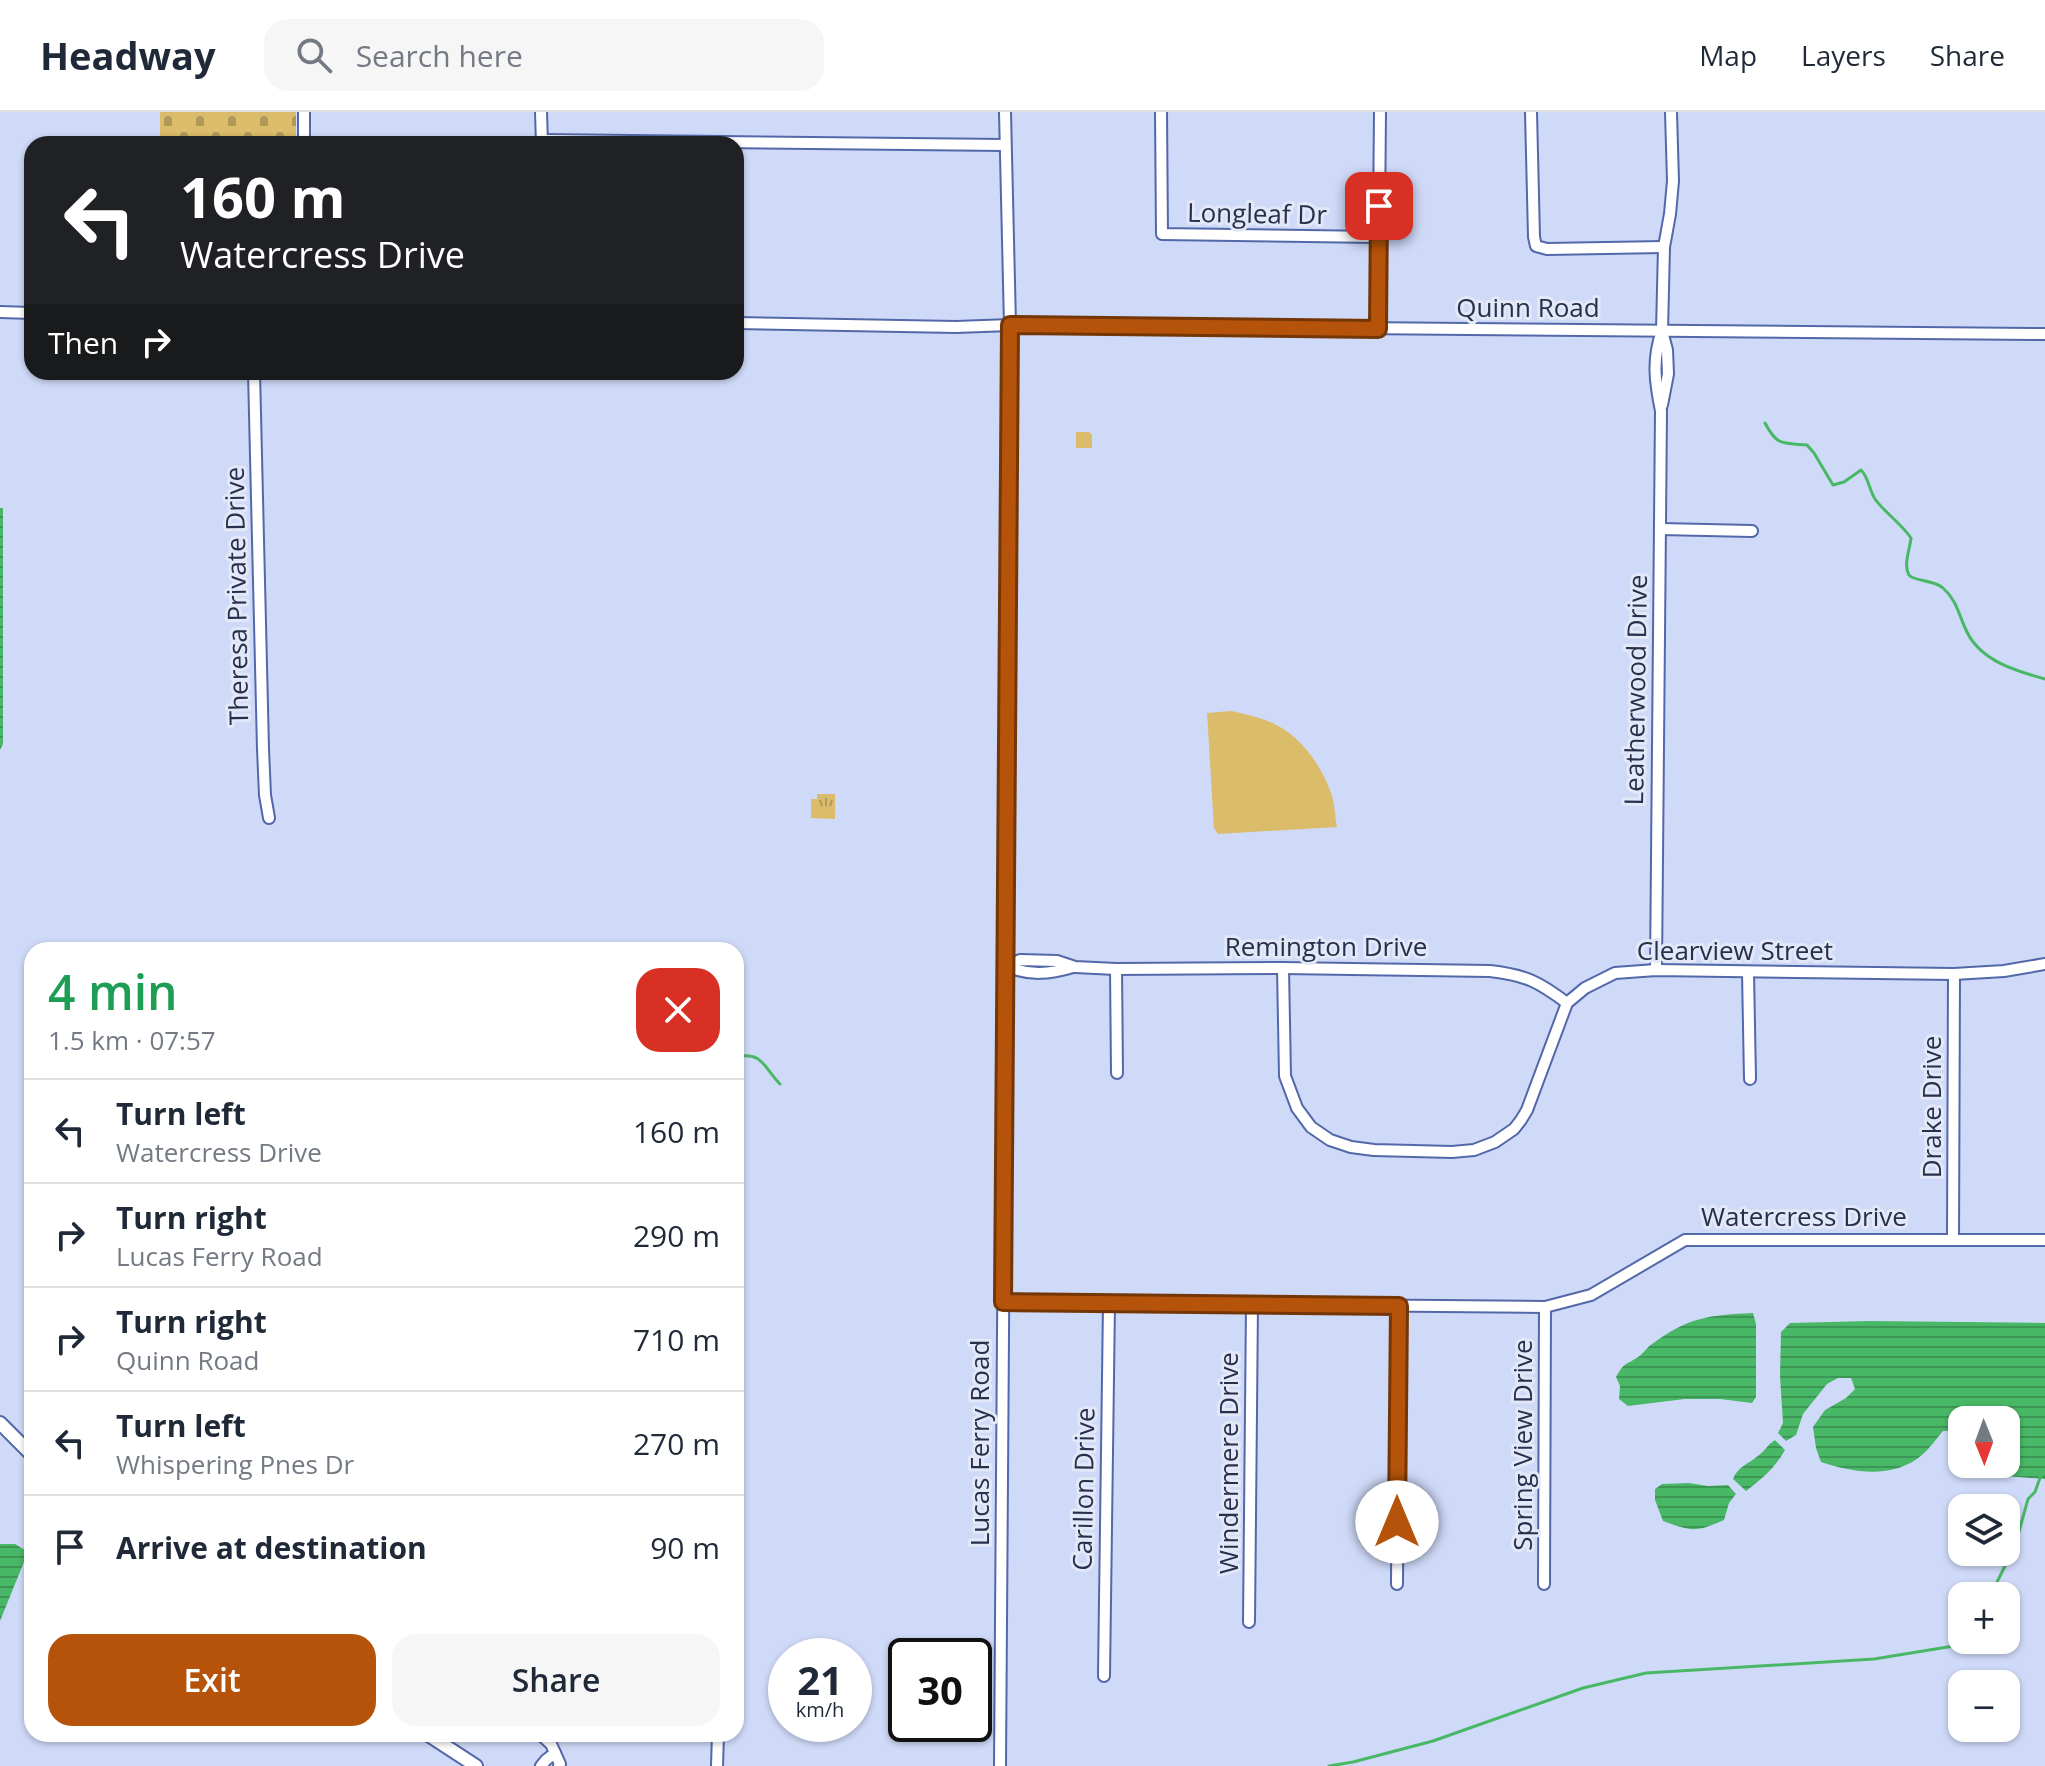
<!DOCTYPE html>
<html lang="en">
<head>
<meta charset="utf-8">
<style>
	:root { --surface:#fff; --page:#f6f6f7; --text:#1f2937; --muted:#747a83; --line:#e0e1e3; --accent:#b45309 }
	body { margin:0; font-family:"Open Sans",sans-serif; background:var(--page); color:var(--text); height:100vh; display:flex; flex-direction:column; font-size:30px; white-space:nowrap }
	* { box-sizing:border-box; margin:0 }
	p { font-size:26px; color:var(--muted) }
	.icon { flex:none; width:44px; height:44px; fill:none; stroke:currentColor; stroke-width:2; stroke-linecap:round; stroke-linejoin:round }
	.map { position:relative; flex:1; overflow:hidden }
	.side { position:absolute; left:24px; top:830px; width:720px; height:800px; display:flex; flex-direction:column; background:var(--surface); border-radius:24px; box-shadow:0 2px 6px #0004 }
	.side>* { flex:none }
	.guide { position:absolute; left:24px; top:24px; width:720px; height:244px; border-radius:24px; box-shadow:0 2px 6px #0004; background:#202124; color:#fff; overflow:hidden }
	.needle { width:52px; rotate:179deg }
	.fabs { position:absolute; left:1948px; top:1294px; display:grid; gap:16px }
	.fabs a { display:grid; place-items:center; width:72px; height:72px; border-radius:16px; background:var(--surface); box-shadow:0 2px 6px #0004; font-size:40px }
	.speed { position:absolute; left:768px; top:1526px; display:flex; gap:16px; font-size:40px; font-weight:700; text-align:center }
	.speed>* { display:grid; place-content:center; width:104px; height:104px; border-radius:50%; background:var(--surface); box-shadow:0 2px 6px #0004; line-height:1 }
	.speed small { font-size:20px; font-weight:400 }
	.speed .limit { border:4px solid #111; border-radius:12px; background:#fff; color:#111 }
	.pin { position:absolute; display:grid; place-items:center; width:68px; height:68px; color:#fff; margin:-34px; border-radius:16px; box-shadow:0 4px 12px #0006 }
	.me { position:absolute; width:88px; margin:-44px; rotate:0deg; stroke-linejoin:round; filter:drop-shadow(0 0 6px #0008) }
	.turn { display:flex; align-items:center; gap:28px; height:168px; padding:0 24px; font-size:36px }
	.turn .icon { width:104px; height:104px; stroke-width:2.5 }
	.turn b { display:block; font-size:56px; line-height:68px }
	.then { display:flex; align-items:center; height:76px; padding:0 24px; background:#0003; gap:16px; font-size:30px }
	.round { display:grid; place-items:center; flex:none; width:84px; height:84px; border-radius:24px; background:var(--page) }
	.head { display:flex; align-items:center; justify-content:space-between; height:136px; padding:0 24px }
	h1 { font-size:48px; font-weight:600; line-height:60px; color:#1e9e55 }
	.button { display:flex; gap:16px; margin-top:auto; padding:16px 24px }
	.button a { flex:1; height:92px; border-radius:24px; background:var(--accent); color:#fff; font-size:32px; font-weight:600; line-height:92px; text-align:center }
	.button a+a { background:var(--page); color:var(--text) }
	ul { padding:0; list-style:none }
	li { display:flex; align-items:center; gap:24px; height:104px; padding:0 24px; border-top:2px solid var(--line) }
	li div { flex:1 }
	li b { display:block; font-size:30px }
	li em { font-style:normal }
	header { display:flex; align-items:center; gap:48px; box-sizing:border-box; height:112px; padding:0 40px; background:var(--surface); border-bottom:2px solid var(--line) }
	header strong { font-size:38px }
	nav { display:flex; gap:44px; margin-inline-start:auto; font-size:28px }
	.search { width:560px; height:72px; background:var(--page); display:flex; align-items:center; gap:20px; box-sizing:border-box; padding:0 28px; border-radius:24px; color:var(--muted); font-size:30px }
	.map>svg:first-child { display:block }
	.grass { fill:url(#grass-tufts) }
	.cemetery { fill:url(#cemetery-stones) }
	.pitch { fill:#dabc6b }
	.water { fill:url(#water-rules) }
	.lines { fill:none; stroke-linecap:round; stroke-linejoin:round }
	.stream { stroke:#49b866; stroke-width:3 }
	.minor-casing { stroke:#5368a9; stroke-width:14 }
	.major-casing { stroke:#5368a9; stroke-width:16 }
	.minor { stroke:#fff; stroke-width:10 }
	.major { stroke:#fff; stroke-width:12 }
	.route-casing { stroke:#753606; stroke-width:20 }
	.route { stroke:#b45309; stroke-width:14 }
	.labels { text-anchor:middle; stroke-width:6; stroke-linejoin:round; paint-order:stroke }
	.street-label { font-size:26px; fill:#262f4b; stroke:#e2e8f7 }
</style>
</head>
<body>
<header>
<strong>Headway</strong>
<div class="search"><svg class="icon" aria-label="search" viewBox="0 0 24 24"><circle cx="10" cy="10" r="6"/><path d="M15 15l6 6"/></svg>Search here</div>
<nav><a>Map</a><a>Layers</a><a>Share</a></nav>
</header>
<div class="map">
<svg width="2045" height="1654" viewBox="0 0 2045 1654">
	<defs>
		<pattern id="grass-tufts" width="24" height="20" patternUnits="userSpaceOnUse" patternTransform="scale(2)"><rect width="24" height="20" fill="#dabc6b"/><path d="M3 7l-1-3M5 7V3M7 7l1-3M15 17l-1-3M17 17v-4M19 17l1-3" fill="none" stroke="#b1995a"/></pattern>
		<pattern id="cemetery-stones" width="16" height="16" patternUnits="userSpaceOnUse" patternTransform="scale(2)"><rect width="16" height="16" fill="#dabc6b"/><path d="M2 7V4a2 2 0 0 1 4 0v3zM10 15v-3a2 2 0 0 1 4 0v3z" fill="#b1995a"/></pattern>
		<pattern id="water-rules" width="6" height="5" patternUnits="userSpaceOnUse" patternTransform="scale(2)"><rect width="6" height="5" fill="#49b866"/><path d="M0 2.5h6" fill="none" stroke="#3d9656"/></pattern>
	</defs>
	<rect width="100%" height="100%" fill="#cfdaf8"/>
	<g class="grass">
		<polygon points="1076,320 1089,320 1092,323 1092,336 1076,336"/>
		<polygon points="817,682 835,682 835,707 811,706 811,687 817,687"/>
	</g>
	<rect class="cemetery" x="160" y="0" width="136" height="32"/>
	<path class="pitch" d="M 1231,599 C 1249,603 1269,607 1285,618 C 1307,633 1324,659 1332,684 C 1335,694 1335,705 1337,715 L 1218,722 L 1214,716 L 1207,601 Z"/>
	<g class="water">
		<polygon points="0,396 3,396 3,632 0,638"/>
		<path d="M 1753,1201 L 1756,1212 L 1756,1285 L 1752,1291 L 1720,1287 L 1685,1287 L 1628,1294 L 1619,1287 L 1620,1274 L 1616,1265 C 1625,1249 1625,1254 1638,1245 C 1644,1241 1647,1235 1652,1232 C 1689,1205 1709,1203 1753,1201 Z"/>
		<path d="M 1870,1209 L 2045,1211 L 2045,1367 L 1991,1363 L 1983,1361 L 1977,1352 L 2006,1352 L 2006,1308 L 1962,1308 L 1962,1330 L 1952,1319 L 1943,1319 C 1936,1327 1930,1336 1922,1343 C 1894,1367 1854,1361 1821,1350 L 1816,1336 L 1813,1315 L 1825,1298 L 1846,1286 L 1855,1277 L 1851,1266 L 1838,1266 L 1827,1272 L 1803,1302 L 1796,1323 L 1786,1329 L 1778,1321 L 1783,1311 L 1780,1264 L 1781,1220 L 1790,1211 Z"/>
		<path d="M 1775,1328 L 1785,1338 C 1775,1356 1762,1367 1746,1379 L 1733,1367 C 1738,1354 1749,1352 1759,1343 C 1765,1339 1768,1332 1775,1328 Z"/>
		<path d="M 1689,1371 L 1708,1374 L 1728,1373 L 1736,1382 L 1729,1391 L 1724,1408 C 1695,1421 1691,1419 1663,1409 L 1655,1388 L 1655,1377 L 1662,1372 Z"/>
		<polygon points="0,1432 15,1432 28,1440 0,1509"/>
	</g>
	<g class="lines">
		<g class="stream">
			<path d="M 1765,311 C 1777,334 1782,331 1807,333 L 1814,341 L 1833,373 L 1844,370 L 1861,358 C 1869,366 1869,378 1875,387 C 1885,401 1901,411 1911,426 C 1910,437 1903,453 1909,463 C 1913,469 1934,468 1943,476 C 1957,488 1959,504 1967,520 C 1981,549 2016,559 2045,567"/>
			<path d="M 736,945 C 763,939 764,956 780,972"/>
			<polyline points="24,1439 31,1429"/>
			<polyline points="1990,1484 2011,1442 2018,1423 2028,1387 2035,1380 2041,1363"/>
			<polyline points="1329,1654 1353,1650 1433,1629 1583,1576 1646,1561 1874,1547 1960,1533 1965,1528"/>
		</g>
		<defs>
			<g id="minor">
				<polyline points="304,0 304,32"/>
				<polyline points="541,0 542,32"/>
				<polyline points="1161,0 1162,122 1378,125"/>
				<polyline points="1531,0 1534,125 1536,134 1547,137 1664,135"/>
				<polyline points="542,28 1005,33"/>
				<polyline points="0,200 32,201"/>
				<polyline points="736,211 956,215 1010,213 2045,222"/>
				<polyline points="1378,217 1380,0"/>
				<polyline points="254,260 263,637 265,683 269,706"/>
				<polyline points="1662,293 1668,262 1667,238 1662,219 1664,135 1670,102 1673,69 1671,0"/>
				<polyline points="1660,417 1752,419"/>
				<path d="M 1006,854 L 1020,848 L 1057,849 L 1075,855 L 1116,857 L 1283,856 L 1490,859 C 1526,863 1539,870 1567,891"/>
				<path d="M 1006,854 C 1029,864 1050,862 1073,855"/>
				<polyline points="1283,856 1285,964 1297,996 1311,1015 1330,1028 1351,1035 1374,1038 1452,1040 1474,1038 1495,1030 1514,1017 1521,1008 1527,998 1567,891 1585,876 1615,861 1656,858 1954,862 2004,859 2045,852"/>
				<polyline points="1116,857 1117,961"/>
				<path d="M 1656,858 L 1661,299 C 1655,270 1652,247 1662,219"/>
				<polyline points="1748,860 1750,967"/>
				<polyline points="1953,1127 1954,862"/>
				<polyline points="1003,1190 1545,1195 1591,1183 1685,1128 2045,1128"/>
				<polyline points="1397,1472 1399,1194"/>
				<polyline points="1544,1472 1545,1195"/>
				<polyline points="1249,1510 1252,1192"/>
				<polyline points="1104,1564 1109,1191"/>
				<polyline points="540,1622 551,1632 560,1652 559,1654"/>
				<polyline points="541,1654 546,1648 555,1641"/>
				<polyline points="717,1654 718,1622"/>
				<polyline points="1000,1654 1010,213 1005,0"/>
			</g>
			<g id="major">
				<polyline points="0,1311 32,1343"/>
				<polyline points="427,1622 476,1654"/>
			</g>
		</defs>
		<use href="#minor" class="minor-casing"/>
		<use href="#major" class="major-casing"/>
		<use href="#minor" class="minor"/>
		<use href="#major" class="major"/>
	</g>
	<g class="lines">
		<defs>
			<polyline id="route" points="1379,94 1378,217 1010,213 1003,1190 1399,1194 1397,1410"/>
		</defs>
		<use href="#route" class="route-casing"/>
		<use href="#route" class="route"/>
	</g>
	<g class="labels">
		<g class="street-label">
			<text transform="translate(1257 102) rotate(1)" y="9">Longleaf Dr</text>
			<text x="1528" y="205">Quinn Road</text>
			<text transform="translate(237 484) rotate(-91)" y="9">Theresa Private Drive</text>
			<text transform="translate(1636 578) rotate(-89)" y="9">Leatherwood Drive</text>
			<text x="1326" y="844">Remington Drive</text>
			<text x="1735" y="848">Clearview Street</text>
			<text transform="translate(1932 995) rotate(-90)" y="9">Drake Drive</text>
			<text x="1804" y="1114">Watercress Drive</text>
			<text transform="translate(980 1331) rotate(-90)" y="9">Lucas Ferry Road</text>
			<text transform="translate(1523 1333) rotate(-90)" y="9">Spring View Drive</text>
			<text transform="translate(1229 1351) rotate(-90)" y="9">Windermere Drive</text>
			<text transform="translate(1084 1377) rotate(-89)" y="9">Carillon Drive</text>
		</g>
	</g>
</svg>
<div class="fabs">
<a><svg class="needle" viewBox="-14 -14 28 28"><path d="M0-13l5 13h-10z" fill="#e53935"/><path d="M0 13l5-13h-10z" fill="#747a83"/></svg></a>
<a><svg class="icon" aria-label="layers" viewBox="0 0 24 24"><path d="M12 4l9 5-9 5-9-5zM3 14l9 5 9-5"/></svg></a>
<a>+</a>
<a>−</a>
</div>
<div class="speed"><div>21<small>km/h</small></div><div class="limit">30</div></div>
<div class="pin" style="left:1379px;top:94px;background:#d93025"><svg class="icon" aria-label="arrive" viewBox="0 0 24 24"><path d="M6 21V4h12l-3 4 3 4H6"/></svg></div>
<svg class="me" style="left:1397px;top:1410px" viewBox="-20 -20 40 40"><circle r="19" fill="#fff"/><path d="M0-13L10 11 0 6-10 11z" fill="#b45309"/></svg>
<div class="guide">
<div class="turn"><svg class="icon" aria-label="left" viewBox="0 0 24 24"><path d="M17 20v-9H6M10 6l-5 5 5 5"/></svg><div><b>160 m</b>Watercress Drive</div></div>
<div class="then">Then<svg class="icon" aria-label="right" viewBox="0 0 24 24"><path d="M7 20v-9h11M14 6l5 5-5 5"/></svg></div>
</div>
<section class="side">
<div class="head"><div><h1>4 min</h1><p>1.5 km · 07:57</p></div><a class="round" style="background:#d93025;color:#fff"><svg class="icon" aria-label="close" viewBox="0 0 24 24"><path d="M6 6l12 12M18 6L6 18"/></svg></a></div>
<ul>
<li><svg class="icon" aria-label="left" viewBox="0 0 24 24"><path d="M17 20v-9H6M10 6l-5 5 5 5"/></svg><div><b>Turn left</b><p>Watercress Drive</p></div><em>160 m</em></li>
<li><svg class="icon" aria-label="right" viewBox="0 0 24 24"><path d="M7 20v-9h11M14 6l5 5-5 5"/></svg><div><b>Turn right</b><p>Lucas Ferry Road</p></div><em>290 m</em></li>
<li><svg class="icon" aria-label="right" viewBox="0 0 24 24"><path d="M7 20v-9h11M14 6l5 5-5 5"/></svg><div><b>Turn right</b><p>Quinn Road</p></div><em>710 m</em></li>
<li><svg class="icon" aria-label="left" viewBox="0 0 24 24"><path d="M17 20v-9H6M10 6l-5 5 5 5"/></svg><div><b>Turn left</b><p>Whispering Pnes Dr</p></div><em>270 m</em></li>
<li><svg class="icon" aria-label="arrive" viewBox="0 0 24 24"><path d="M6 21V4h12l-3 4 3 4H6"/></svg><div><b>Arrive at destination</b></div><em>90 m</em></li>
</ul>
<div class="button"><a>Exit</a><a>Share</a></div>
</section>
</div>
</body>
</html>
